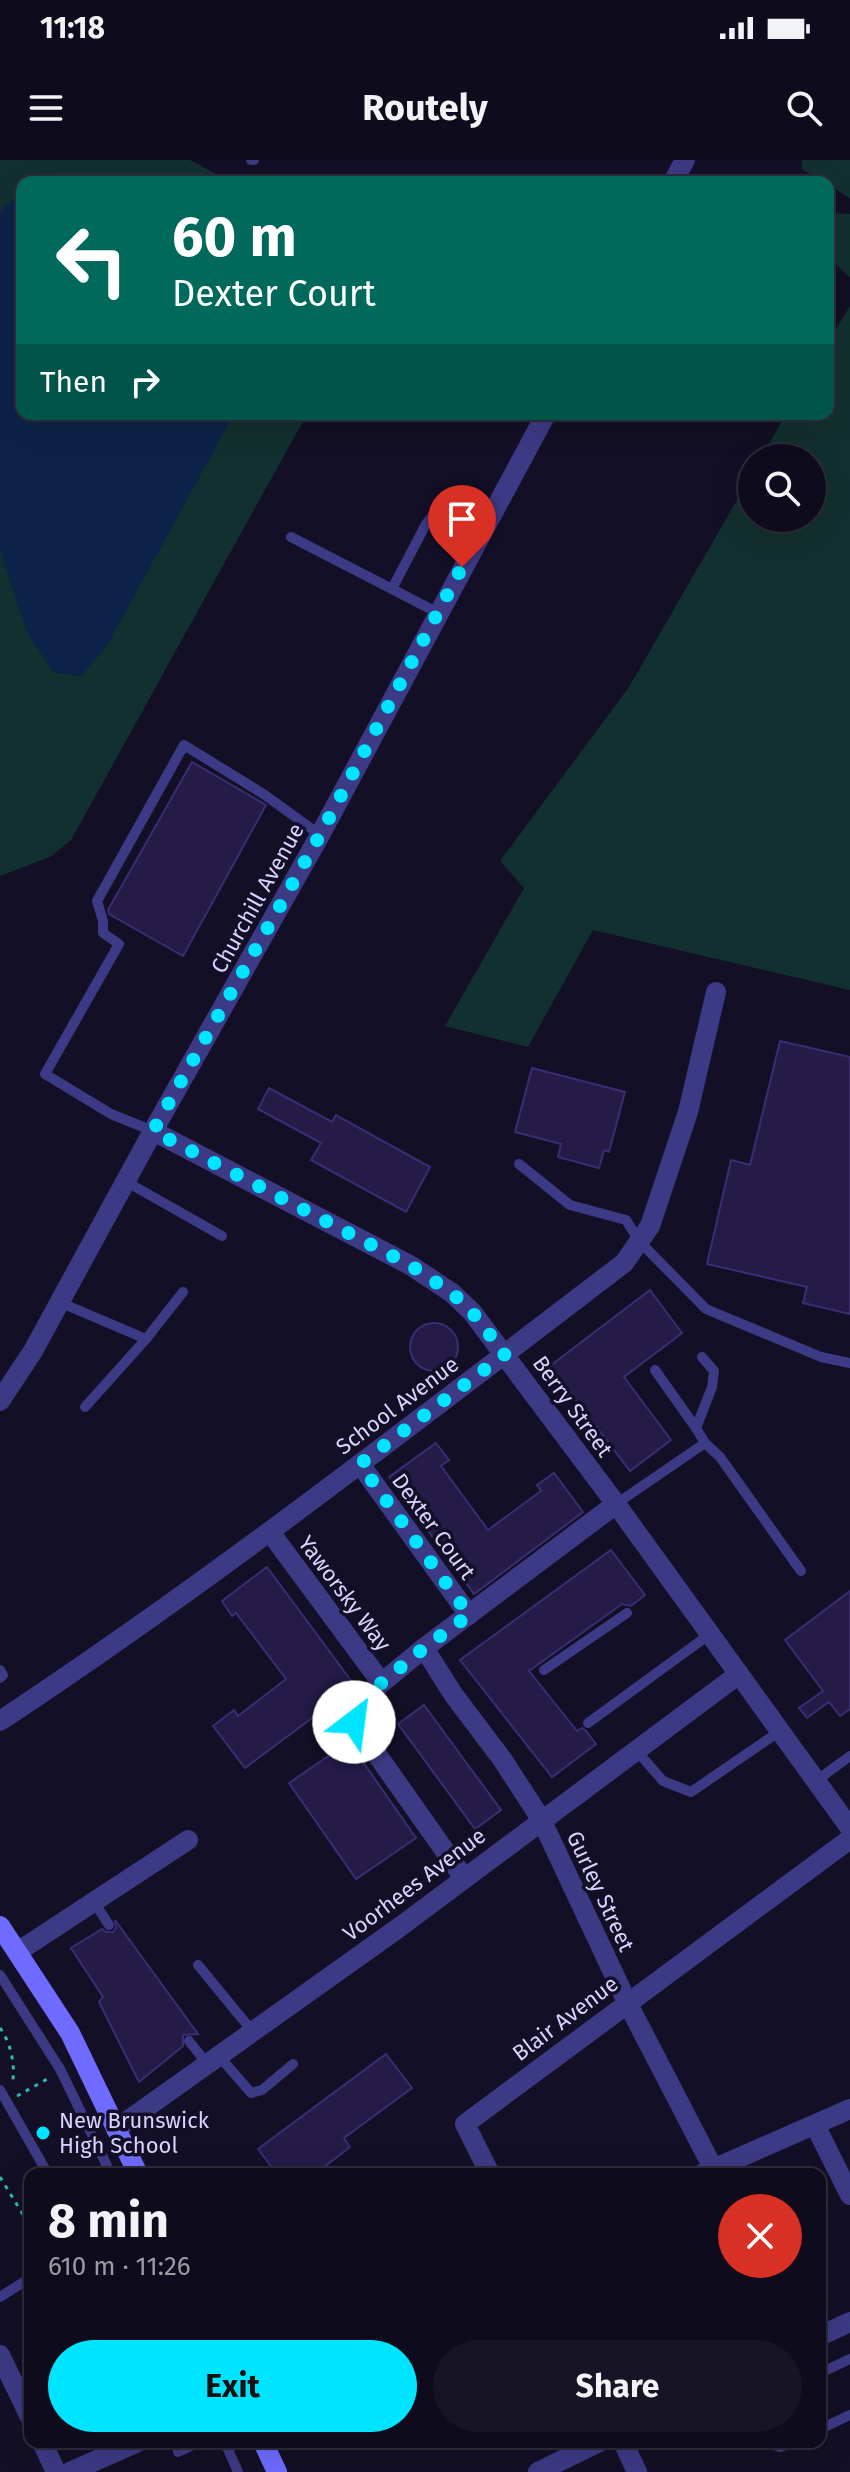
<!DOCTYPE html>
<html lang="en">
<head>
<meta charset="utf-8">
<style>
	:root { --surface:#0e0b1c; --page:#171425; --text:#f1f3f6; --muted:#9b9ba3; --line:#2e2b3b; --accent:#00e5ff }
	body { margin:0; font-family:"Fira Sans",sans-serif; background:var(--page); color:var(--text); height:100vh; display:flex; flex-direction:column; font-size:30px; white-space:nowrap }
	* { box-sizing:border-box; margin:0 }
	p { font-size:26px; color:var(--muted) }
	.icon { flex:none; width:44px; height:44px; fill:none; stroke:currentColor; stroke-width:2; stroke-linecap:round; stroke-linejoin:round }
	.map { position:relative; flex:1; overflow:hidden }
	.drawer { position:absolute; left:24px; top:2008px; width:802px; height:280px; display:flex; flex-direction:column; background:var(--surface); border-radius:16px; box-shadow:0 8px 32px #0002,0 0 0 2px var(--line) }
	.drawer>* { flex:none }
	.guide { position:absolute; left:16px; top:16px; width:818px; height:244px; border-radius:16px; box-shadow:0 8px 32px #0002,0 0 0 2px var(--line); background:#00695c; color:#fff; overflow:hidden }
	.fabs { position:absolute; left:738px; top:284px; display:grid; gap:16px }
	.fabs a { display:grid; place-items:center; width:88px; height:88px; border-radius:50%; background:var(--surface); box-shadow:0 8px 32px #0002,0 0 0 2px var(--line); font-size:40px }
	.pin { position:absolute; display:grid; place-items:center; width:68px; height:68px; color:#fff; margin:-82px -34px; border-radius:50% 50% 50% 0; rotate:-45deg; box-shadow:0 0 8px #0007 }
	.pin .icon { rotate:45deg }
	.me { position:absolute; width:88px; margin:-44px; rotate:30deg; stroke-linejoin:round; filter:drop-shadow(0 0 6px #0008) }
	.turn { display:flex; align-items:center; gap:28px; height:168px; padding:0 24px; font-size:36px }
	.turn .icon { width:104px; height:104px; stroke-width:2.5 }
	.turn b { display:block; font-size:56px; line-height:68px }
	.then { display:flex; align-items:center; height:76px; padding:0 24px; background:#0003; gap:16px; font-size:30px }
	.round { display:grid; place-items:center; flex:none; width:84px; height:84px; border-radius:42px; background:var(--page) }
	.headline { display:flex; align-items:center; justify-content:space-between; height:136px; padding:0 24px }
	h1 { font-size:48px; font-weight:700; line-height:60px }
	.cta { display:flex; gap:16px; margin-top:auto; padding:16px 24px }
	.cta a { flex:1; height:92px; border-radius:48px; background:var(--accent); color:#111; font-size:32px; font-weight:700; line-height:92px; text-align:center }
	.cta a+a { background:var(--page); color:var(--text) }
	.status { display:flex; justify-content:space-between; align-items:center; height:56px; padding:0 40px; background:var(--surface); direction:ltr }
	.status svg { height:22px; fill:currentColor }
	header { display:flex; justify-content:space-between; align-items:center; height:104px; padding:0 24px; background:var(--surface); font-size:36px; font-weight:700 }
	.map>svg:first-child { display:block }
	.green { fill:#12302f }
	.water { fill:#0c2248 }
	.building { fill:#241b47; stroke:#3b2d73; stroke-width:2 }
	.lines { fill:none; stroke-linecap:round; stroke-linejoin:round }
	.path { stroke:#2fb8b0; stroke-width:3; stroke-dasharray:4 6; stroke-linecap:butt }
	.lane { stroke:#3d3a85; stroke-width:10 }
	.street { stroke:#3d3a85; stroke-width:20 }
	.secondary { stroke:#6f6bff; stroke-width:20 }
	.route { stroke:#00e5ff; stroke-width:14; stroke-dasharray:0 25.2 }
	.poi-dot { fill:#00e5ff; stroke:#130f26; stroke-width:3 }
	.labels { text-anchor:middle; stroke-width:7; stroke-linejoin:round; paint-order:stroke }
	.street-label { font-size:22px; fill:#d9d4ff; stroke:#130f26 }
	.poi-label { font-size:22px; fill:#d9d4ff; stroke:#130f26; text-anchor:start }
</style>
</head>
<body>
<div class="status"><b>11:18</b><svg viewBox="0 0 49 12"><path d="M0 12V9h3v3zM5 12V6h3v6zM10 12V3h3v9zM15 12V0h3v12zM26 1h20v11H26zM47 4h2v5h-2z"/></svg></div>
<header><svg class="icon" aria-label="menu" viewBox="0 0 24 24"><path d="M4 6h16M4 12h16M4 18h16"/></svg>Routely<svg class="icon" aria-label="search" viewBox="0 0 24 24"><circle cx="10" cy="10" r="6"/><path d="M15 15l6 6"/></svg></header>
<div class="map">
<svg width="850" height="2312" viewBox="0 0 850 2312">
	<rect width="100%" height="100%" fill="#130f26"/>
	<g class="green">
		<polygon points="0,0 190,0 231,22 22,22 22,254 307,254 71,680 50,697 0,716"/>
		<polygon points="802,0 850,0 850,38 828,25 828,22 823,22 802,9"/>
		<polygon points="828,53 850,54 850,117 828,98"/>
		<polygon points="850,146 850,830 593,770 528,887 445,866 524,728 500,701 629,527 752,314 752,358 812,358 812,298 761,298 786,254 828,254 828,182"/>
	</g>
	<polygon class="water" points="16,38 22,39 22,254 234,254 105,489 81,516 53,512 27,472 0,390 0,51"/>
	<g class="building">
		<polygon points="192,602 266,645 183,796 109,754 108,750"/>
		<polygon points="780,881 850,897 850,1154 803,1143 807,1127 707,1104 731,1000 750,1005"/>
		<polygon points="532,908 625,932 609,992 604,990 599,1008 558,997 561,984 515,972"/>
		<polygon points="269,928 332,962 336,955 430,1007 406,1052 311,1000 321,983 258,949"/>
		<polygon points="650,1130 682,1173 624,1217 671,1280 630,1311 550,1206"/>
		<circle cx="434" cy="1187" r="24"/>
		<polygon points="436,1283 449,1300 441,1306 488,1370 541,1331 537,1325 554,1313 583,1352 474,1434 389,1317"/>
		<polygon points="611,1390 645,1435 631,1446 622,1444 529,1511 577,1571 582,1568 586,1571 596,1584 552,1617 460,1500"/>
		<polygon points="267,1407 355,1526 245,1608 213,1566 234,1550 238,1556 286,1519 236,1453 232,1456 222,1441"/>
		<polygon points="850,1431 850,1549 840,1556 829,1542 807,1558 799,1548 823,1531 785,1480"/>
		<polygon points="424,1545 501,1650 475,1669 398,1564"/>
		<polygon points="349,1582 416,1678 356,1719 289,1623"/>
		<polygon points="115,1760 198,1874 183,1875 183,1886 139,1922 99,1842 103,1837 71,1788 102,1769 106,1772 113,1772 116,1768"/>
		<polygon points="386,1894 412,1928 344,1978 350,1987 315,2014 307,2014 302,2008 295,2014 277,2014 258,1989"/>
	</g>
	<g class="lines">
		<g class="path">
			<path d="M 0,1868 C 11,1883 16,1906 12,1925"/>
			<polyline points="17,1936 49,1918"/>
			<polyline points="0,2017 27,2061 30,2059"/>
		</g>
		<g class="lane">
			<polyline points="251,0 254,0"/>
			<polyline points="291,377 392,429"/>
			<polyline points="438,453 392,429 426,364 441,345 487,362"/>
			<polyline points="153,971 111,954 45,914 119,784 103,773 103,761 97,741 184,585 265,635 320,675"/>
			<polyline points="519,1004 570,1045 626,1060 639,1081 706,1149 821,1197 850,1203"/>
			<polyline points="125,1021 222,1076"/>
			<polyline points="59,1142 146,1179"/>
			<polyline points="702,1197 714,1211 712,1227 696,1268 705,1283"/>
			<polyline points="655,1210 696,1268"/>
			<polyline points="85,1247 146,1179 183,1132"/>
			<polyline points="616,1344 705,1283 720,1297 801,1411"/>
			<polyline points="0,1510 3,1515 0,1518"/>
			<polyline points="544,1510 627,1453"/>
			<polyline points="588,1563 710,1474"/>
			<polyline points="636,1590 663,1621 691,1632 780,1571"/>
			<polyline points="816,1621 850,1596"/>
			<polyline points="94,1742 109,1765"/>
			<polyline points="198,1805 253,1872"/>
			<polyline points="0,1815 60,1909 111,2014"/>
			<polyline points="189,1881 208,1905"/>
			<polyline points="219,1896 251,1933 262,1930 293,1904"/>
			<polyline points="0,1930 48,2014"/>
			<polyline points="0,2137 30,2118"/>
			<polyline points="820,2213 850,2199"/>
			<polyline points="820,2269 850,2255"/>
			<polyline points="219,2282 227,2287 237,2282"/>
			<polyline points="767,2282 780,2287 794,2282"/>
			<polyline points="227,2287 238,2312"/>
			<polyline points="178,2292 199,2282"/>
		</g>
		<g class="street">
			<polyline points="673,22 685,0"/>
			<polyline points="153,971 410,1105 452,1133 472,1152 616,1344 850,1668"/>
			<polyline points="0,1241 33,1191 153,971 320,675 546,254"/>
			<polyline points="360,1304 469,1455"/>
			<polyline points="270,1372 381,1522"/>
			<polyline points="424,1488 453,1534 502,1599 541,1659 627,1842 713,2008"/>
			<path d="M 0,1561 C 215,1419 419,1259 624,1103 L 650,1066 L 688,952 L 716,832"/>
			<polyline points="464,1718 354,1562 357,1543 424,1488 616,1344"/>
			<polyline points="15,1788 25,1787 188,1680"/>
			<polyline points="815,1965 850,2035"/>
			<polyline points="116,1969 397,1769 739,1514"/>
			<polyline points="490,2014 465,1964 850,1679"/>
			<polyline points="702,2014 850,1949"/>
			<polyline points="820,2176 850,2162"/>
			<polyline points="0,2195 30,2257"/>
			<polyline points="42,2282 56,2312"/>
			<polyline points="623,2282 637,2312"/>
			<polyline points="70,2312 138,2282"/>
			<polyline points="538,2312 599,2282"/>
		</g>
		<g class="secondary">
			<polyline points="0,1766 70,1873 138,2014"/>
			<polyline points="263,2282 277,2312"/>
		</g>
	</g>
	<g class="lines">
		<polyline class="route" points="354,1562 357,1543 424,1488 469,1455 360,1304 505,1194 472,1152 452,1133 410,1105 153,971 320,675 462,407"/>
	</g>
	<circle class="poi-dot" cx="43" cy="1973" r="8"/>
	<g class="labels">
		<g class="street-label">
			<text transform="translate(257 738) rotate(-61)" y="8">Churchill Avenue</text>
			<text transform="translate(397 1245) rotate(-37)" y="8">School Avenue</text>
			<text transform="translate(573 1246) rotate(54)" y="8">Berry Street</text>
			<text transform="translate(434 1366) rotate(54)" y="8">Dexter Court</text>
			<text transform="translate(345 1433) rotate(53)" y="8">Yaworsky Way</text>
			<text transform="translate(414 1724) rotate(-37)" y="8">Voorhees Avenue</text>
			<text transform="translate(601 1731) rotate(65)" y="8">Gurley Street</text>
			<text transform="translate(565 1858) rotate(-37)" y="8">Blair Avenue</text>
		</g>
		<g class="poi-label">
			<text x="59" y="1968">New Brunswick<tspan x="59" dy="25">High School</tspan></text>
		</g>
	</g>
</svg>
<div class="fabs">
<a><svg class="icon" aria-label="search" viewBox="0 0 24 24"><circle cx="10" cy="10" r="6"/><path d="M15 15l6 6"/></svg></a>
</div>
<div class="pin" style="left:462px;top:407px;background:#d93025"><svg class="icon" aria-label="arrive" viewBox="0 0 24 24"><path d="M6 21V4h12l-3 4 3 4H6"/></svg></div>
<svg class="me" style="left:354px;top:1562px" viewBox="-20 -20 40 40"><circle r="19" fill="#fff"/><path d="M0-13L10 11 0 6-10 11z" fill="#00e5ff"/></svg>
<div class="guide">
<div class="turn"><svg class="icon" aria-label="left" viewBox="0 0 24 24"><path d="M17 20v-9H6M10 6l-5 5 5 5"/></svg><div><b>60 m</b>Dexter Court</div></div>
<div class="then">Then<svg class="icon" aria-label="right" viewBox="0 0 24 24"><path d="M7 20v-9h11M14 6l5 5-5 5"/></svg></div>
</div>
<section class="drawer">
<div class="headline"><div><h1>8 min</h1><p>610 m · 11:26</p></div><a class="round" style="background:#d93025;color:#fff"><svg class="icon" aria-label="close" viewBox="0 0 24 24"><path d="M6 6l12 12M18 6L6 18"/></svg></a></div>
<div class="cta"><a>Exit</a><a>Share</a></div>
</section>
</div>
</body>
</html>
